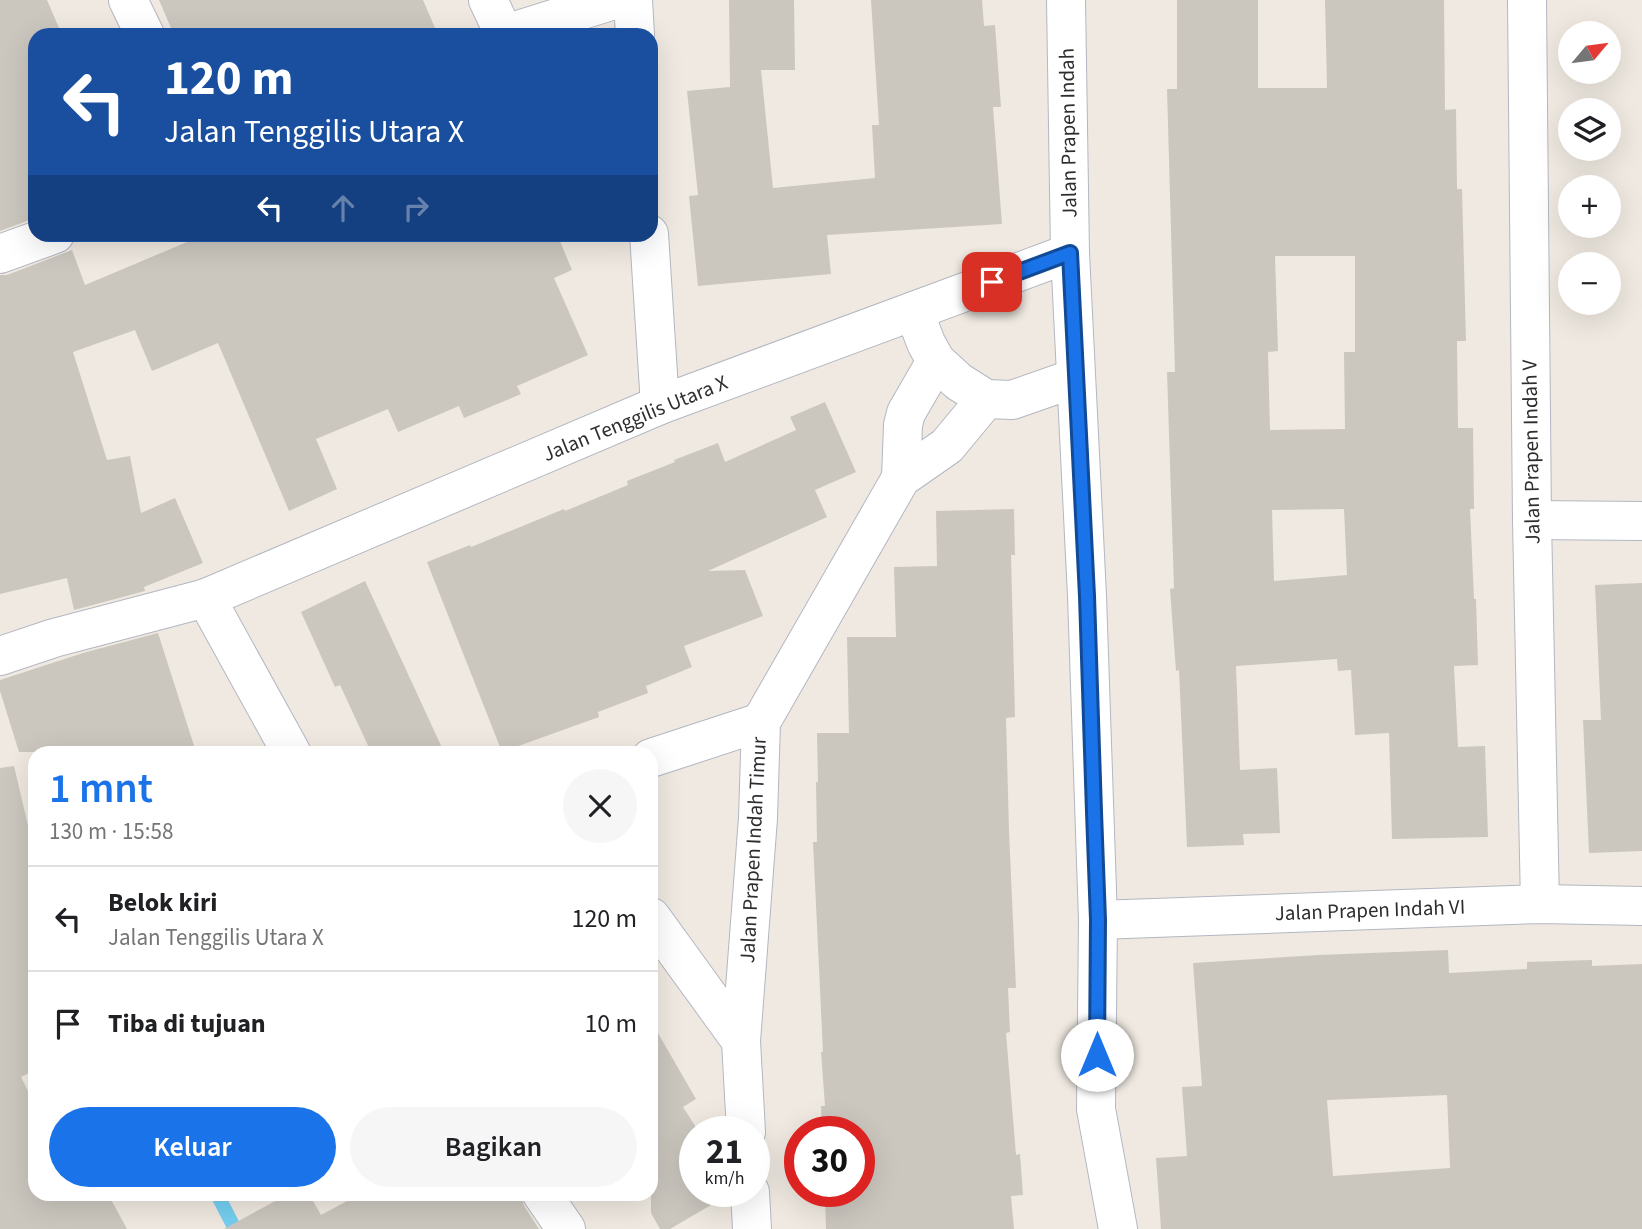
<!DOCTYPE html>
<html lang="id">
<head>
<meta charset="utf-8">
<style>
	:root { --surface:#fff; --page:#f6f6f6; --text:#202124; --muted:#757577; --line:#e0e0e0; --accent:#1a73e8 }
	body { margin:0; font-family:"Source Sans 3",sans-serif; background:var(--page); color:var(--text); height:100vh; display:flex; flex-direction:column; font-size:26px; white-space:nowrap }
	* { box-sizing:border-box; margin:0 }
	p { font-size:23px; color:var(--muted) }
	.icon { flex:none; width:38px; height:38px; fill:none; stroke:currentColor; stroke-width:2; stroke-linecap:round; stroke-linejoin:round }
	.map { position:relative; flex:1; overflow:hidden }
	.sheet { position:absolute; left:28px; top:746px; width:630px; height:455px; display:flex; flex-direction:column; background:var(--surface); border-radius:21px; box-shadow:0 7px 28px #0002 }
	.sheet>* { flex:none }
	.banner { position:absolute; left:28px; top:28px; width:630px; height:214px; border-radius:21px; box-shadow:0 7px 28px #0002; background:#1a4fa0; color:#fff; overflow:hidden }
	.needle { width:46px; rotate:61deg }
	.buttons { position:absolute; left:1558px; top:21px; display:grid; gap:14px }
	.buttons a { display:grid; place-items:center; width:63px; height:63px; border-radius:50%; background:var(--surface); box-shadow:0 7px 28px #0002; font-size:35px }
	.speed { position:absolute; left:679px; top:1116px; display:flex; gap:14px; font-size:35px; font-weight:700; text-align:center }
	.speed>* { display:grid; place-content:center; width:91px; height:91px; border-radius:50%; background:var(--surface); box-shadow:0 7px 28px #0002; line-height:1 }
	.speed small { font-size:18px; font-weight:400 }
	.speed .limit { border:10px solid #d22; background:#fff; color:#111 }
	.pin { position:absolute; display:grid; place-items:center; width:60px; height:60px; color:#fff; margin:-30px; border-radius:14px; box-shadow:0 4px 10px #0006 }
	.me { position:absolute; width:77px; margin:-38px; rotate:0deg; stroke-linejoin:round; filter:drop-shadow(0 0 5px #0008) }
	.turn { display:flex; align-items:center; gap:24px; height:147px; padding:0 21px; font-size:32px }
	.turn .icon { width:91px; height:91px; stroke-width:2.5 }
	.turn b { display:block; font-size:49px; line-height:60px }
	.lanes { display:flex; align-items:center; height:66px; padding:0 21px; background:#0003; justify-content:center; gap:35px; direction:ltr }
	.lanes .off { opacity:.35 }
	.round { display:grid; place-items:center; flex:none; width:74px; height:74px; border-radius:37px; background:var(--page) }
	.head { display:flex; align-items:center; justify-content:space-between; height:119px; padding:0 21px }
	h1 { font-size:42px; font-weight:600; line-height:52px; color:var(--accent) }
	.cta { display:flex; gap:14px; margin-top:auto; padding:14px 21px }
	.cta a { flex:1; height:80px; border-radius:42px; background:var(--accent); color:#fff; font-size:28px; font-weight:600; line-height:80px; text-align:center }
	.cta a+a { background:var(--page); color:var(--text) }
	ul { padding:0; list-style:none }
	li { display:flex; align-items:center; gap:21px; height:105px; padding:0 21px; border-top:2px solid var(--line) }
	li div { flex:1 }
	li b { display:block; font-size:26px }
	li em { font-style:normal }
	.map>svg:first-child { display:block }
	.lines { fill:none; stroke-linecap:round; stroke-linejoin:round }
	.stream { stroke:#75cff0; stroke-width:14 }
	.building { fill:#cbc7bf; fill-rule:evenodd }
	.minor-casing { stroke:#b4b7c1; stroke-width:40 }
	.minor { stroke:#fff; stroke-width:38 }
	.route-casing { stroke:#114b97; stroke-width:18 }
	.route { stroke:#1a73e8; stroke-width:12 }
	.labels { text-anchor:middle; stroke-width:5; stroke-linejoin:round; paint-order:stroke }
	.street-label { font-size:21px; fill:#2e2e2e; stroke:#fff }
</style>
</head>
<body>
<div class="map">
<svg width="1642" height="1229" viewBox="0 0 1642 1229">
	<rect width="100%" height="100%" fill="#efe9e1"/>
	<g class="lines">
		<polyline class="stream" points="217,1194 235,1229"/>
	</g>
	<g class="building">
		<polygon points="0,0 47,0 62,35 35,35 35,218 0,231"/>
		<polygon points="159,0 423,0 438,35 174,35"/>
		<polygon points="729,0 794,0 795,70 761,70 773,188 875,178 872,125 879,125 871,0 982,0 984,26 995,25 1001,107 993,107 1002,224 827,235 831,274 698,286 689,196 698,195 687,91 730,87"/>
		<path d="M 1177,0 L 1258,0 L 1258,88 L 1327,88 L 1325,0 L 1444,0 L 1445,110 L 1456,109 L 1457,189 L 1462,189 L 1466,341 L 1457,341 L 1458,428 L 1473,428 L 1474,509 L 1470,509 L 1474,599 L 1476,599 L 1478,665 L 1454,666 L 1458,747 L 1485,746 L 1488,837 L 1392,839 L 1389,733 L 1355,735 L 1351,670 L 1338,671 L 1337,659 L 1236,666 L 1240,770 L 1277,768 L 1280,833 L 1243,834 L 1244,845 L 1187,847 L 1179,670 L 1176,671 L 1170,589 L 1174,588 L 1167,372 L 1175,372 L 1167,89 L 1177,89 ZM 1275,256 L 1355,256 L 1355,352 L 1344,352 L 1345,429 L 1270,430 L 1268,352 L 1278,351 ZM 1344,509 L 1347,575 L 1274,581 L 1272,510 Z"/>
		<polygon points="206,234 557,234 572,270 554,278 588,355 517,386 521,394 464,418 459,406 398,432 388,409 316,439 337,489 289,511 218,343 152,371 135,330 73,352 107,460 130,456 141,513 175,498 203,563 144,587 145,591 74,610 67,578 0,594 0,275 7,275 72,250 85,285"/>
		<polygon points="825,402 856,472 815,490 827,517 708,571 745,570 763,616 684,646 692,667 646,686 648,693 598,712 599,717 502,752 427,562 470,545 471,547 564,509 565,511 628,485 627,481 675,462 674,460 718,443 725,462 796,430 790,417"/>
		<polygon points="1014,509 1015,555 1011,555 1015,717 1006,718 1009,831 1016,988 1008,988 1010,1032 1006,1033 1016,1155 1020,1154 1023,1195 1011,1196 1014,1229 826,1229 825,1192 859,1192 859,1132 822,1132 821,1106 825,1106 821,1052 823,1052 813,842 817,842 816,782 818,782 817,733 849,733 847,637 896,637 894,567 937,566 936,511"/>
		<polygon points="365,581 444,752 371,752 340,685 335,687 301,612"/>
		<polygon points="1642,583 1642,851 1589,853 1583,720 1601,720 1595,585"/>
		<polygon points="158,633 196,752 19,752 0,691 0,680 83,653"/>
		<polygon points="14,766 35,855 35,1070 21,1077 35,1105 35,1194 108,1194 127,1229 0,1229 0,768"/>
		<path d="M 1448,950 L 1449,973 L 1527,969 L 1527,962 L 1592,960 L 1592,966 L 1642,964 L 1642,1229 L 1161,1229 L 1156,1158 L 1187,1156 L 1182,1087 L 1202,1086 L 1193,963 L 1318,955 ZM 1447,1095 L 1450,1168 L 1333,1176 L 1327,1100 Z"/>
		<polygon points="651,1021 696,1099 683,1107 699,1132 695,1132 695,1192 728,1192 728,1195 670,1229 660,1229 651,1213"/>
		<polygon points="288,1194 309,1194 321,1215 360,1194 521,1194 524,1206 539,1229 224,1229"/>
	</g>
	<g class="lines">
		<defs>
			<g id="minor">
				<polyline points="128,0 145,35"/>
				<polyline points="488,0 504,34"/>
				<polyline points="633,0 635,35"/>
				<polyline points="1066,0 1070,253 1087,596 1098,920 1096,1109 1118,1229"/>
				<polyline points="1527,0 1532,520 1540,904"/>
				<polyline points="502,35 614,0"/>
				<polyline points="649,234 660,405"/>
				<polyline points="0,254 55,234"/>
				<polyline points="914,311 926,343 936,361 959,382 986,399 1012,400 1075,378"/>
				<polyline points="901,478 903,425 906,413 936,361"/>
				<polyline points="1532,520 1642,521"/>
				<polyline points="206,598 291,752"/>
				<polyline points="0,656 54,638 206,598 660,405 1070,253"/>
				<polyline points="651,758 761,722"/>
				<polyline points="651,917 741,1041"/>
				<polyline points="1098,920 1540,904 1642,906"/>
				<polyline points="746,1132 741,1041 758,818 761,722 901,478 947,446 986,399"/>
				<polyline points="750,1192 752,1229"/>
				<polyline points="542,1194 566,1229"/>
			</g>
		</defs>
		<use href="#minor" class="minor-casing"/>
		<use href="#minor" class="minor"/>
	</g>
	<g class="lines">
		<defs>
			<polyline id="route" points="992,282 1070,253 1087,596 1094,812 1098,920 1097,1055"/>
		</defs>
		<use href="#route" class="route-casing"/>
		<use href="#route" class="route"/>
	</g>
	<g class="labels">
		<g class="street-label">
			<text transform="translate(1068 133) rotate(-91)" y="7">Jalan Prapen Indah</text>
			<text transform="translate(635 418) rotate(-22)" y="7">Jalan Tenggilis Utara X</text>
			<text transform="translate(1531 452) rotate(-91)" y="7">Jalan Prapen Indah V</text>
			<text transform="translate(753 850) rotate(-87)" y="7">Jalan Prapen Indah Timur</text>
			<text transform="translate(1370 910) rotate(-2)" y="7">Jalan Prapen Indah VI</text>
		</g>
	</g>
</svg>
<div class="buttons">
<a><svg class="needle" viewBox="-14 -14 28 28"><path d="M0-13l5 13h-10z" fill="#e53935"/><path d="M0 13l5-13h-10z" fill="#757577"/></svg></a>
<a><svg class="icon" aria-label="layers" viewBox="0 0 24 24"><path d="M12 4l9 5-9 5-9-5zM3 14l9 5 9-5"/></svg></a>
<a>+</a>
<a>−</a>
</div>
<div class="speed"><div>21<small>km/h</small></div><div class="limit">30</div></div>
<div class="pin" style="left:992px;top:282px;background:#d93025"><svg class="icon" aria-label="arrive" viewBox="0 0 24 24"><path d="M6 21V4h12l-3 4 3 4H6"/></svg></div>
<svg class="me" style="left:1097px;top:1055px" viewBox="-20 -20 40 40"><circle r="19" fill="#fff"/><path d="M0-13L10 11 0 6-10 11z" fill="#1a73e8"/></svg>
<div class="banner">
<div class="turn"><svg class="icon" aria-label="left" viewBox="0 0 24 24"><path d="M17 20v-9H6M10 6l-5 5 5 5"/></svg><div><b>120 m</b>Jalan Tenggilis Utara X</div></div>
<div class="lanes"><svg class="icon" aria-label="left" viewBox="0 0 24 24"><path d="M17 20v-9H6M10 6l-5 5 5 5"/></svg><svg class="icon off" aria-label="ahead" viewBox="0 0 24 24"><path d="M12 20V5M6 11l6-6 6 6"/></svg><svg class="icon off" aria-label="right" viewBox="0 0 24 24"><path d="M7 20v-9h11M14 6l5 5-5 5"/></svg></div>
</div>
<section class="sheet">
<div class="head"><div><h1>1 mnt</h1><p>130 m · 15:58</p></div><a class="round"><svg class="icon" aria-label="close" viewBox="0 0 24 24"><path d="M6 6l12 12M18 6L6 18"/></svg></a></div>
<ul>
<li><svg class="icon" aria-label="left" viewBox="0 0 24 24"><path d="M17 20v-9H6M10 6l-5 5 5 5"/></svg><div><b>Belok kiri</b><p>Jalan Tenggilis Utara X</p></div><em>120 m</em></li>
<li><svg class="icon" aria-label="arrive" viewBox="0 0 24 24"><path d="M6 21V4h12l-3 4 3 4H6"/></svg><div><b>Tiba di tujuan</b></div><em>10 m</em></li>
</ul>
<div class="cta"><a>Keluar</a><a>Bagikan</a></div>
</section>
</div>
</body>
</html>
